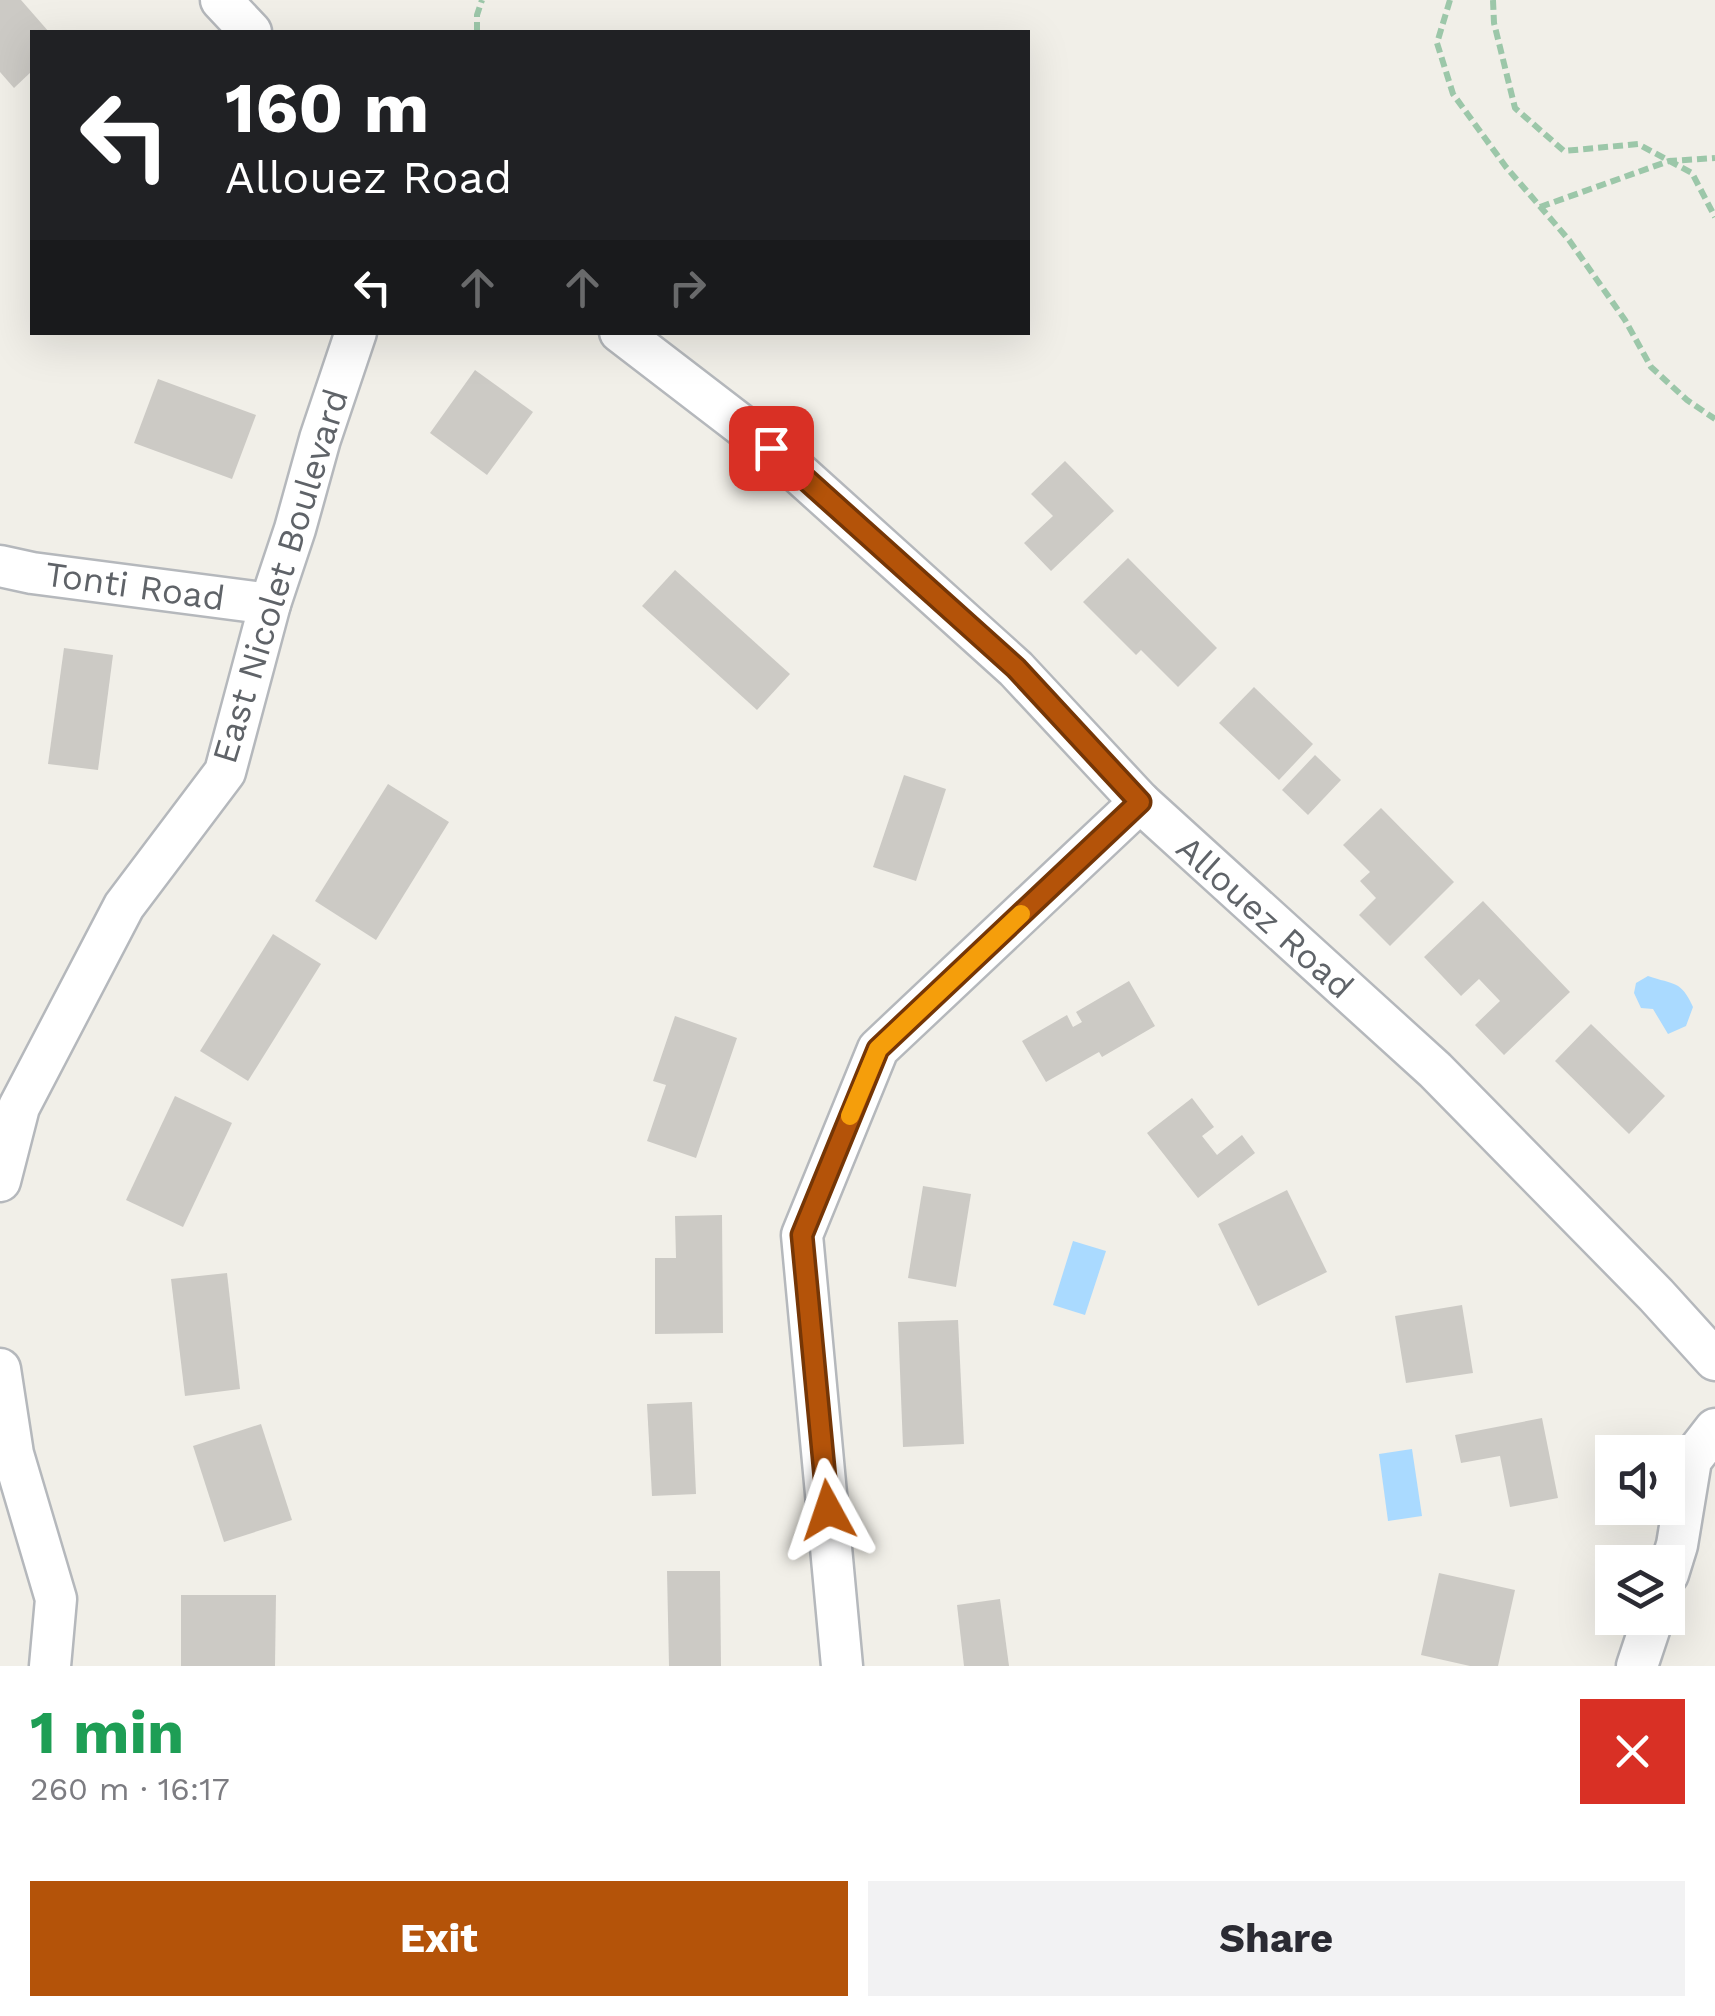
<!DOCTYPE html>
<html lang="en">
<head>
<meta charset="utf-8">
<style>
	:root { --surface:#fff; --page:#f2f2f3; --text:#2b2b33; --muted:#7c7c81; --accent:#b45309 }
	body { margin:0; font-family:"Work Sans",sans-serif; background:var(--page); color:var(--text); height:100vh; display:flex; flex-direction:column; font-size:38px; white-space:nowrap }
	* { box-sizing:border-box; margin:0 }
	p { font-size:32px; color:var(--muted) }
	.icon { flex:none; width:55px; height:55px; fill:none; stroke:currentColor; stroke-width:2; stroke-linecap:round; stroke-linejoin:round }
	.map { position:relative; height:1666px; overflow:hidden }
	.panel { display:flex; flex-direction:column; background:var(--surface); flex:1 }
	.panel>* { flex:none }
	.top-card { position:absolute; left:30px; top:30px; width:1000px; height:305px; border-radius:0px; box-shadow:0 10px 40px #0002; background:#202124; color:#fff; overflow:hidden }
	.fabs { position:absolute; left:1595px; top:1435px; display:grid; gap:20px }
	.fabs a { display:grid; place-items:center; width:90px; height:90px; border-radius:0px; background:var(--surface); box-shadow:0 10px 40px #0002; font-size:50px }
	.pin { position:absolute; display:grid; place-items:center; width:85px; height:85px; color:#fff; margin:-42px; border-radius:20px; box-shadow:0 5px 15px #0006 }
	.me { position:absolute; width:110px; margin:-55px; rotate:355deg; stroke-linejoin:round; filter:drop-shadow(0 0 8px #0008) }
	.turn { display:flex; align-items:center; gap:35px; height:210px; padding:0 30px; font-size:45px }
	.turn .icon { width:130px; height:130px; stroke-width:2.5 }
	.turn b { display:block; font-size:70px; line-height:85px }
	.lanes { display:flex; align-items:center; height:95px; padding:0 30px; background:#0003; justify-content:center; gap:50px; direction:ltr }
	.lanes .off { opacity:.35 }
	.round { display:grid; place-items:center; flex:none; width:105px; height:105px; border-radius:0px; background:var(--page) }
	.headline { display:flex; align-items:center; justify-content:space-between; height:170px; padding:0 30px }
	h1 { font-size:60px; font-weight:700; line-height:75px; color:#1e9e55 }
	.primary-button { display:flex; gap:20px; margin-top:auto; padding:20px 30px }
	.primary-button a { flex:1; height:115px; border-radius:0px; background:var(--accent); color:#fff; font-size:40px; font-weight:700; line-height:115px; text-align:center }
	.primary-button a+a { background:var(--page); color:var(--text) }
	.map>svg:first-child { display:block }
	.water { fill:#aadaff }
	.building { fill:#cccac5 }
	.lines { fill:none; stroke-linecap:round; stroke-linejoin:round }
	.street-casing { stroke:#b5b8bc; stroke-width:45 }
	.path { stroke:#9cc7a9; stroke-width:6; stroke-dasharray:10 5; stroke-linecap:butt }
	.street { stroke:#fff; stroke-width:40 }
	.route-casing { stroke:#753606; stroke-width:25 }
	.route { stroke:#b45309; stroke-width:18 }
	.slow { stroke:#f59e0b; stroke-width:18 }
	.labels { text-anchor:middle; stroke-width:9; stroke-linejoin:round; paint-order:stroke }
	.street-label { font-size:35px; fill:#5f6368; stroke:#fff }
</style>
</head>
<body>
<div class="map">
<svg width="1715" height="1666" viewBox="0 0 1715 1666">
	<rect width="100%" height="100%" fill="#f1efe8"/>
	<g class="water">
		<path d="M 1648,976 C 1674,985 1681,980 1693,1007 L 1686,1026 L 1668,1034 L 1653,1009 L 1641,1008 L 1634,993 L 1636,983 Z"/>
		<polygon points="1073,1241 1106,1251 1085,1315 1053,1305"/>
		<polygon points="1412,1449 1422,1516 1388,1521 1379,1454"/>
	</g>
	<g class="building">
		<polygon points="0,0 21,0 49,32 32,32 32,71 14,88 0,72"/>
		<polygon points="475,370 533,412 487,475 430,433"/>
		<polygon points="158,379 256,415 232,479 134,443"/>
		<polygon points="1065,461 1114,511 1051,571 1024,543 1053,516 1031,494"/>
		<polygon points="1128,558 1217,648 1178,687 1141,650 1136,655 1083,602"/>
		<polygon points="675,570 790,674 757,710 642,606"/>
		<polygon points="64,648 113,655 98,770 48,764"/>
		<polygon points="1254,687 1313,744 1279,780 1219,723"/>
		<polygon points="1315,755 1341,780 1308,815 1282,790"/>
		<polygon points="904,775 946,789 916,881 873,867"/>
		<polygon points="388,784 449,822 376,940 315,901"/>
		<polygon points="1381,808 1454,882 1390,946 1359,915 1376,898 1360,881 1370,872 1343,845"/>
		<polygon points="1483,901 1570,992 1504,1055 1475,1025 1500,1001 1479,979 1461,996 1424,957"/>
		<polygon points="273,934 321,964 248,1081 200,1051"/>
		<polygon points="1129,981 1155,1026 1102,1057 1099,1052 1046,1082 1022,1041 1067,1015 1073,1027 1082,1022 1076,1012"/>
		<polygon points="675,1016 737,1038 696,1158 647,1141 666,1085 653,1081"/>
		<polygon points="1591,1024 1665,1096 1629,1134 1555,1061"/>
		<polygon points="175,1096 232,1123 183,1227 126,1200"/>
		<polygon points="1192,1098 1214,1127 1202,1136 1217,1155 1242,1135 1255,1153 1198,1198 1147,1133"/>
		<polygon points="923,1186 971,1194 956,1287 908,1278"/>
		<polygon points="1287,1190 1327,1272 1258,1306 1218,1224"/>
		<polygon points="722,1215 723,1333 655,1334 655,1258 676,1258 675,1216"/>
		<polygon points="227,1273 240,1389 185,1396 171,1279"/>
		<polygon points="1462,1305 1473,1373 1406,1383 1395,1316"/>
		<polygon points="958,1320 964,1444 903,1447 898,1322"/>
		<polygon points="692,1402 696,1494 652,1496 647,1404"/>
		<polygon points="1542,1418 1558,1498 1510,1507 1500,1456 1461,1463 1455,1435"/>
		<polygon points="261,1424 292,1520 224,1542 193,1446"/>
		<polygon points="667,1571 720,1571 721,1666 669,1666"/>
		<polygon points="1439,1573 1515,1590 1498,1666 1470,1666 1421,1655"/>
		<polygon points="181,1595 276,1595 275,1666 181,1666"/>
		<polygon points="1000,1599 1009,1666 964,1666 957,1605"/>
	</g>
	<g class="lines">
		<defs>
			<g id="street">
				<polyline points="221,0 251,32"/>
				<polyline points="620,332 771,448 1016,669 1140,802 1435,1070 1656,1295 1715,1360"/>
				<polyline points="0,566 32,573 270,604"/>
				<polyline points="0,1181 19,1107 124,906 225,772 270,604 295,529 320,439 356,332"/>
				<polyline points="0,1369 13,1454 56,1599 50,1666"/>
				<polyline points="1668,1574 1677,1545 1691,1460 1715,1429"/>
				<polyline points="842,1666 802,1235 878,1049 1140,802"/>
				<polyline points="1637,1666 1653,1618"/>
			</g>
		</defs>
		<use href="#street" class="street-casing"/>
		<g class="path">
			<polyline points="1450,0 1437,43 1453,94 1506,167 1569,240 1625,320 1651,367 1687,400 1715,419"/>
			<polyline points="1493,0 1494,23 1515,108 1564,151 1638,144 1692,173 1715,217"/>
			<polyline points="477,32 477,15 482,0"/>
			<polyline points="1540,207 1669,161 1715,158"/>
		</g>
		<use href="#street" class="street"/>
	</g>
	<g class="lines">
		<defs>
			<polyline id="route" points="771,448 1016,668 1140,802 878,1049 802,1235 828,1510"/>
		</defs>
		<use href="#route" class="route-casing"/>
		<use href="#route" class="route"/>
		<polyline class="slow" points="850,1116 878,1049 1021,914"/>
	</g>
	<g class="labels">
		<g class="street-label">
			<text transform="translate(280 576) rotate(-73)" y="12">East Nicolet Boulevard</text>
			<text transform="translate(135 586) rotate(8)" y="12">Tonti Road</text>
			<text transform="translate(1265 917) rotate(42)" y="12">Allouez Road</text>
		</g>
	</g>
</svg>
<div class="fabs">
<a><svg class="icon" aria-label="sound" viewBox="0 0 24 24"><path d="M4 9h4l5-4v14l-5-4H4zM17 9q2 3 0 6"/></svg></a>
<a><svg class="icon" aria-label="layers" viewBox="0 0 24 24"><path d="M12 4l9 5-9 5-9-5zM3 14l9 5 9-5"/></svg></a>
</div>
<div class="pin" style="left:771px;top:448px;background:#d93025"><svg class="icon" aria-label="arrive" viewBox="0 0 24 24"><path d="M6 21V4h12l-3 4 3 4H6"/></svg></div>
<svg class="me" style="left:828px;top:1510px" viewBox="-20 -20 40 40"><path d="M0-17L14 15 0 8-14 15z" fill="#b45309" stroke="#fff" stroke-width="4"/></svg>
<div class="top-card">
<div class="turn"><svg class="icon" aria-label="left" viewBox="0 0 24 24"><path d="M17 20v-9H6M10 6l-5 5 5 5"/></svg><div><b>160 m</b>Allouez Road</div></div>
<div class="lanes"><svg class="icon" aria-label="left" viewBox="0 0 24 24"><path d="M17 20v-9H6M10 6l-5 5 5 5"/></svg><svg class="icon off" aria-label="ahead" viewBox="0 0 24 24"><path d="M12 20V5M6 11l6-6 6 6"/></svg><svg class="icon off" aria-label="ahead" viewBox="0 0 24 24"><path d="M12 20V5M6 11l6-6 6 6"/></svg><svg class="icon off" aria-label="right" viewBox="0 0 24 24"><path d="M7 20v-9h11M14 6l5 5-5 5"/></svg></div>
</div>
</div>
<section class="panel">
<div class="headline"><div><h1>1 min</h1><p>260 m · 16:17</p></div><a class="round" style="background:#d93025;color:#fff"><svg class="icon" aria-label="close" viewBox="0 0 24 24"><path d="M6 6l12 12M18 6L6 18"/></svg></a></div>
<div class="primary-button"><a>Exit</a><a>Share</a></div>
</section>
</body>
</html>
